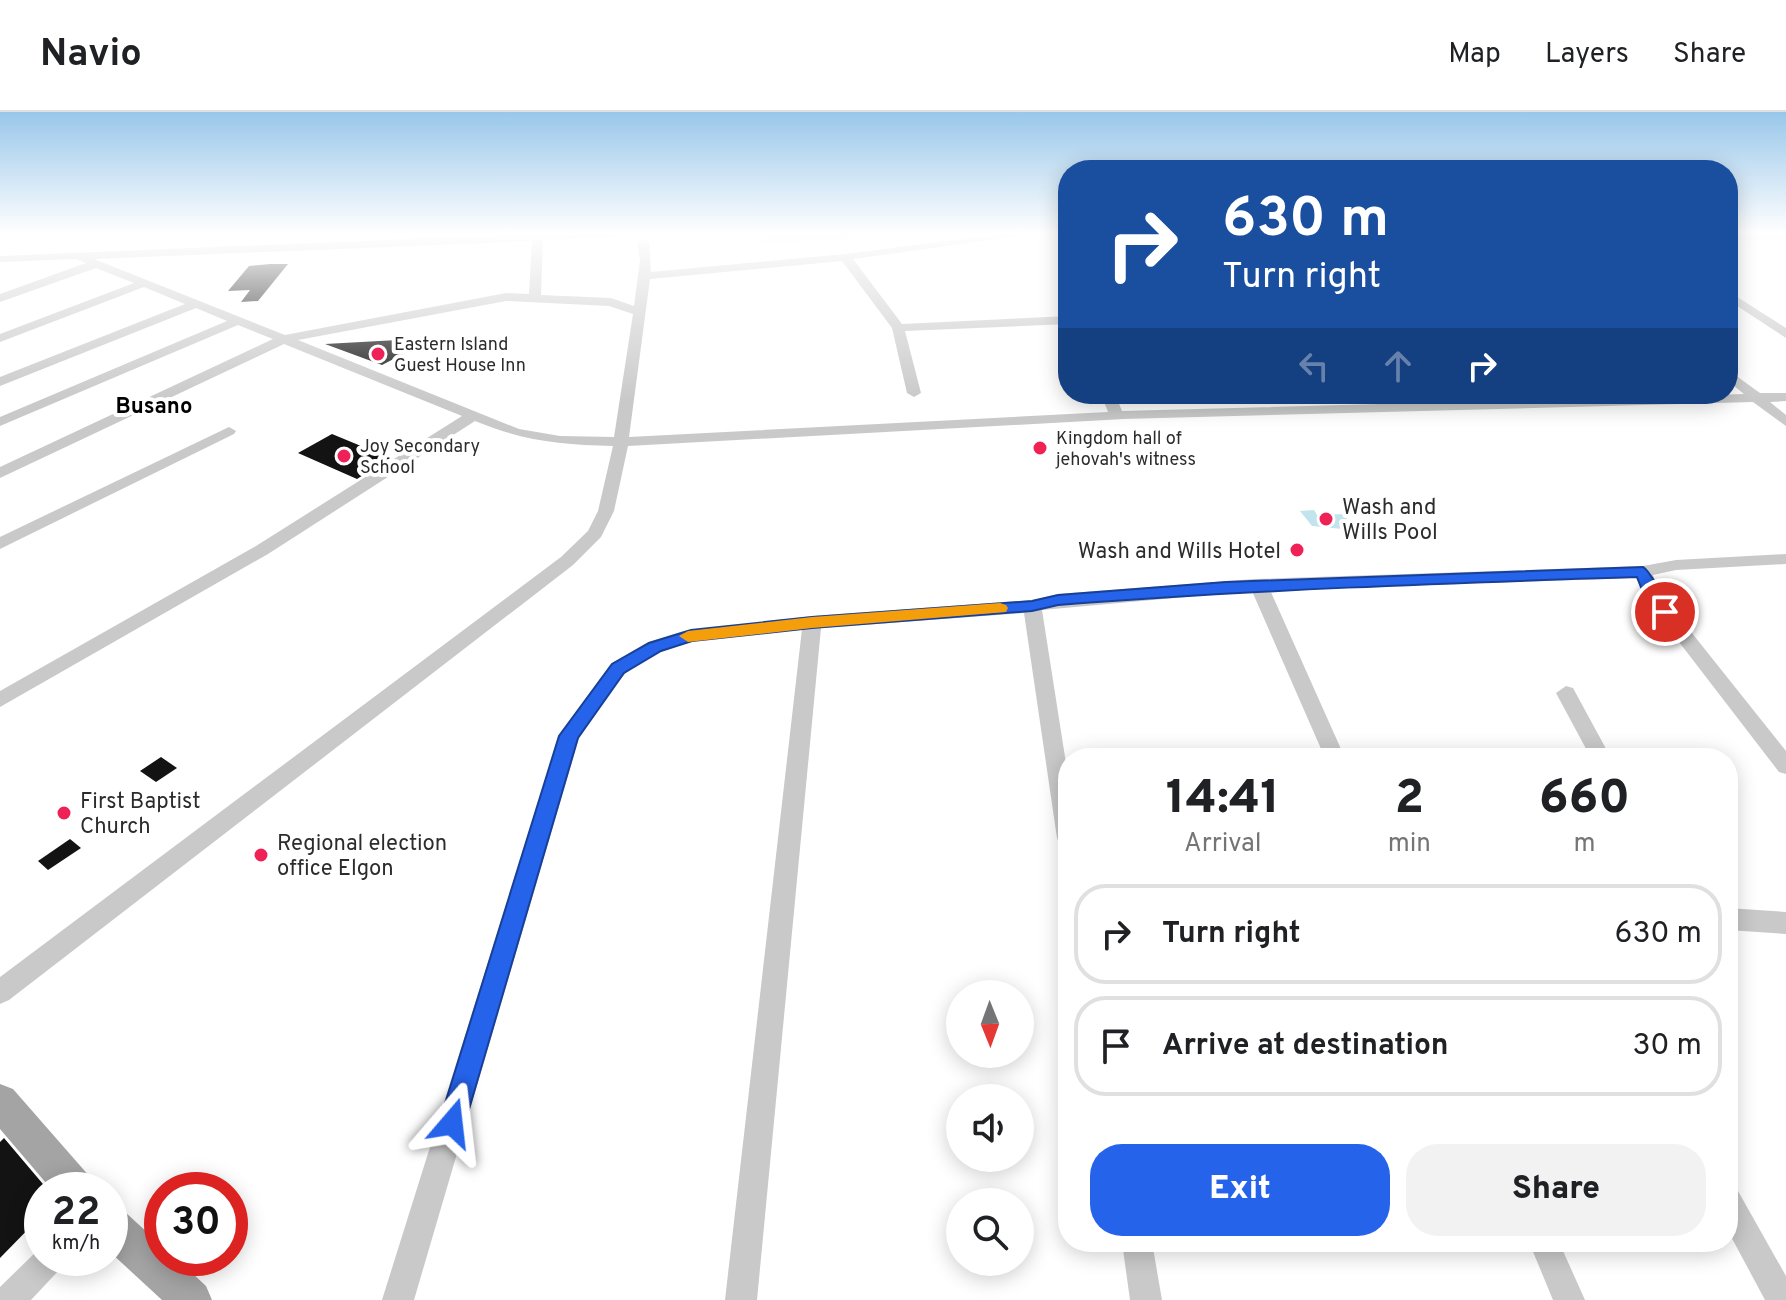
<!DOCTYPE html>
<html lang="en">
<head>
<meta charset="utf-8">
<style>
	:root { --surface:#fff; --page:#f2f2f2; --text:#202124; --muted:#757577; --line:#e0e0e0; --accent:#2563eb }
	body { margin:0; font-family:Overpass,sans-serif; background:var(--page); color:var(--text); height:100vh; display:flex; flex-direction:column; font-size:30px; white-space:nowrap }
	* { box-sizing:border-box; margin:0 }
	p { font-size:26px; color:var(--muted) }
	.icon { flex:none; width:44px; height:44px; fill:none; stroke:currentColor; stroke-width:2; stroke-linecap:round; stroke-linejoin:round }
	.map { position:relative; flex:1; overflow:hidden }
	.drawer { position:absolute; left:1058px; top:636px; width:680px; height:504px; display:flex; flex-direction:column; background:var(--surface); border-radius:32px; box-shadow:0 4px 20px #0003 }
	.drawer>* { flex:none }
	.guide { position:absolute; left:1058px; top:48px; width:680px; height:244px; border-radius:32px; box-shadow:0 4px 20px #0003; background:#1a4fa0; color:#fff; overflow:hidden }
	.needle { width:52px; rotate:179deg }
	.fabs { position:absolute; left:946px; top:868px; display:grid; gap:16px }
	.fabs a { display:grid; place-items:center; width:88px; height:88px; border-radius:50%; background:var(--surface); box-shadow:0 4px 20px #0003; font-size:40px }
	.speed { position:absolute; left:24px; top:1060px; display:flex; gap:16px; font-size:40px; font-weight:700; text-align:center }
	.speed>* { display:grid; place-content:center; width:104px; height:104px; border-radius:50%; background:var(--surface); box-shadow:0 4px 20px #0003; line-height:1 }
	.speed small { font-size:20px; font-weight:400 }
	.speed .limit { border:12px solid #d22; background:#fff; color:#111 }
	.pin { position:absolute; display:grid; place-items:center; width:68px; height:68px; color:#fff; margin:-34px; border:4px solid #fff; border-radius:50%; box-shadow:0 2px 8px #0007 }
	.me { position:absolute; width:88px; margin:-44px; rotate:17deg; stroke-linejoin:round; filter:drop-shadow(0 0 6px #0008) }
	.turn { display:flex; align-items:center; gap:28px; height:168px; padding:0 32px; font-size:36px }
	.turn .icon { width:104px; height:104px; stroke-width:2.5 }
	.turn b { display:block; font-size:56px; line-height:68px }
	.lanes { display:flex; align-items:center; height:76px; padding:0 32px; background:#0003; justify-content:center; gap:40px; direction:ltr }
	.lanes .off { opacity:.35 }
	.eta { display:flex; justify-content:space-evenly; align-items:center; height:136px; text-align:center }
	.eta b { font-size:48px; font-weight:800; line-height:56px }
	.cta { display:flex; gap:16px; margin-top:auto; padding:16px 32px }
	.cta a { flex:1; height:92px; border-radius:32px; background:var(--accent); color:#fff; font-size:32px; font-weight:800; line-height:92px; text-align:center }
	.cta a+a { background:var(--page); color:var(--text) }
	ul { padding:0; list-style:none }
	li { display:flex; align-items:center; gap:24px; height:100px; margin:0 16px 12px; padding:0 16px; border:4px solid var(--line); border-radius:32px }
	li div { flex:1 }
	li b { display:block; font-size:30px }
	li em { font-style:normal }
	header { display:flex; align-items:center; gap:48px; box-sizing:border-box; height:112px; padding:0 40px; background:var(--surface); border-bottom:2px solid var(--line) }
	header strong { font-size:38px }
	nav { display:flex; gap:44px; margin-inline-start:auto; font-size:28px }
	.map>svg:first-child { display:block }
	.green { fill:#e5ebd8 }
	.water { fill:#c2e4ec }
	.building { fill:#131313 }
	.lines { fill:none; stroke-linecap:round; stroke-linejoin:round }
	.minor { fill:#c9c9c9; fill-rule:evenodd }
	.major { fill:#a4a4a4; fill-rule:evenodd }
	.route { fill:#2563eb; stroke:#184099; stroke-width:2 }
	.slow { fill:#f59e0b }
	.poi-dot { fill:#ef2258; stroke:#fff; stroke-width:3 }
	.labels { text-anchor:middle; stroke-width:8; stroke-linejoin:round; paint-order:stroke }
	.far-poi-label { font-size:18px; fill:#2c2c2c; stroke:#fff; text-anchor:start }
	.far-quarter-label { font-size:22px; font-weight:bold; fill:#000; stroke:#fff }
	.poi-label { font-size:22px; fill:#2c2c2c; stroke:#fff; text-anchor:start }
</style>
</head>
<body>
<header>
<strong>Navio</strong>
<nav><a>Map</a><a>Layers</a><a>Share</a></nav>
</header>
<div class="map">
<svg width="1786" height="1188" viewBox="0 0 1786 1188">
	<rect width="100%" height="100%" fill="#fff"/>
	<polygon class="green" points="763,122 959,122 959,123 762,131"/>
	<polygon class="water" points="1314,398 1317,403 1345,402 1349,412 1343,417 1312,414 1300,399"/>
	<g class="building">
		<polygon points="270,152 288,152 258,189 241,190 250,178 228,179 249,154"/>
		<polygon points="434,226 382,253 325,232"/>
		<polygon points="332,322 390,346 357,367 298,341"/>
		<polygon points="161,645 177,656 156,670 140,659"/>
		<polygon points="70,727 81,736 48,758 38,749"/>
		<polygon points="4,1026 48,1078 42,1078 42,1103 0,1146 0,1030"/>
	</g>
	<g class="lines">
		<g class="minor">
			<path d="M 528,122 L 624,122 L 619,125 L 543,128 L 541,183 L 611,186 L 634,194 L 640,148 L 637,130 L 643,127 L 649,130 L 651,160 L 845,142 L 1001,122 L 1035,122 L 853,147 L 902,212 L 1068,204 L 1068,212 L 905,219 L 921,281 L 914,285 L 907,281 L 892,216 L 842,149 L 650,167 L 629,325 L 1108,300 L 1101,282 L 1115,282 L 1122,299 L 1744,282 L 1728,269 L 1728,258 L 1760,281 L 1786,281 L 1786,289 L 1770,290 L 1786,303 L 1786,314 L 1753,290 L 1124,307 L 628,334 L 614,399 L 601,425 L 573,453 L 9,888 L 0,892 L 0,865 L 561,445 L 588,419 L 598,399 L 613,334 C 561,333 523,329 475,309 L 268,442 L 0,595 L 0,579 L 256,434 L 462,304 L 284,232 L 0,366 L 0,355 L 273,227 L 238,213 L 0,314 L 0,305 L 227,209 L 196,196 L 0,274 L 0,265 L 185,192 L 144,175 L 0,230 L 0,222 L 134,171 L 96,156 L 0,190 L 0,182 L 86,151 L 76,147 L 0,150 L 0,144 ZM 532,129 L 529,182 L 506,181 L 285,223 L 94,147 ZM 506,189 L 609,194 L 633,202 L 614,325 L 560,324 L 519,317 L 298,228 Z"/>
			<polygon points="1786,122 1786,127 1728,129 1728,123"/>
			<polygon points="1728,179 1786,216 1786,226 1728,188"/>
			<polygon points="229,315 236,319 234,322 0,437 0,425"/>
			<path d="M 1786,442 L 1786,452 L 1676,458 L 1653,463 L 1660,481 L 1786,639 L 1786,662 L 1779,660 L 1646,487 L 1636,466 L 1270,478 L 1345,646 L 1325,646 L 1252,479 L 1042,498 L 1068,664 L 1068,735 L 1060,733 L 1057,726 L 1024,501 L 821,516 L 757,1188 L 725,1188 L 802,517 C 744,524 672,521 626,561 C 607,577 593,606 579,626 L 414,1188 L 382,1188 L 559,624 L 611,552 L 648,530 L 684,519 L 812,504 L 1032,488 L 1058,482 L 1254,467 L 1643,454 L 1676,448 Z"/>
			<polygon points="1566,574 1573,576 1611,646 1591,646 1556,581"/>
			<polygon points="1728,796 1786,800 1786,822 1728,818"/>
			<polygon points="1728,1074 1738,1079 1786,1164 1786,1188 1765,1188 1728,1119"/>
			<polygon points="1122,1130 1152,1130 1162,1188 1130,1188"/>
			<polygon points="1529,1130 1559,1130 1585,1188 1553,1188"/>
			<polygon points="42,1134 42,1146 64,1146 60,1157 31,1188 0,1188 0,1175"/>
		</g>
		<g class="major">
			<polygon points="0,972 13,977 90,1065 96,1078 52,1078 0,1017"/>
			<polygon points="110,1094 124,1099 162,1134 162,1146 176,1146 206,1174 212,1188 162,1188 110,1140"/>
		</g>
	</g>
	<linearGradient id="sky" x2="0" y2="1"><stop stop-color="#99c7ea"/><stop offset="0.42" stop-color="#fff"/><stop offset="1" stop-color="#fff" stop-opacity="0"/></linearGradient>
	<rect width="1786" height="289" fill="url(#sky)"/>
	<path class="route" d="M 1643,455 C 1650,458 1666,490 1673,500 L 1670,504 L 1659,504 L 1644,483 L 1637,465 C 1444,471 1251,478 1058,493 L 1032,499 L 812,516 L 692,529 L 661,539 L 624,561 L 578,626 L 465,1011 L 461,1020 L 452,1024 L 443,1020 L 439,1011 L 559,624 L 612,552 L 649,531 L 691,518 L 812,505 L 1032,489 L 1058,483 L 1226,470 Z"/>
	<polygon class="slow" points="1000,491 1006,493 1008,496 1006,500 812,516 688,530 679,524 688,519 812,505"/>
	<g class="poi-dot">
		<circle cx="378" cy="242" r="8"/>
		<circle cx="1040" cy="336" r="8"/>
		<circle cx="344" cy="344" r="8"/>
		<circle cx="1326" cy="407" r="8"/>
		<circle cx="1297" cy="438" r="8"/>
		<circle cx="64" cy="701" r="8"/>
		<circle cx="261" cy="743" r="8"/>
	</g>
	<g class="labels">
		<g class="far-poi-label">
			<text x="394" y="238">Eastern Island<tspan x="394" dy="21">Guest House Inn</tspan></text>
			<text x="1056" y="332">Kingdom hall of<tspan x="1056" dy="21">jehovah's witness</tspan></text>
			<text x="360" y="340">Joy Secondary<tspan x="360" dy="21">School</tspan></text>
		</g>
		<g class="far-quarter-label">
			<text x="154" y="301">Busano</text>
		</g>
		<g class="poi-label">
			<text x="1342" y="402">Wash and<tspan x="1342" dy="25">Wills Pool</tspan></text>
			<text x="1281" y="446" text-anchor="end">Wash and Wills Hotel</text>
			<text x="80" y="696">First Baptist<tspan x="80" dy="25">Church</tspan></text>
			<text x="277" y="738">Regional election<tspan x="277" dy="25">office Elgon</tspan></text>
		</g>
	</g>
</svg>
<div class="fabs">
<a><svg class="needle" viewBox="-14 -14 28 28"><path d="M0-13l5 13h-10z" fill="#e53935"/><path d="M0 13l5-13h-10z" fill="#757577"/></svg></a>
<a><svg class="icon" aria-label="sound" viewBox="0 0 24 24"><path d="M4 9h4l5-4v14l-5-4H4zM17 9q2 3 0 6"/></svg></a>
<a><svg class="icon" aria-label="search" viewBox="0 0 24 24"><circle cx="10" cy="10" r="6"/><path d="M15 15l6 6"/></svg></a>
</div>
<div class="speed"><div>22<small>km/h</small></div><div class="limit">30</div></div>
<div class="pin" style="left:1665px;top:500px;background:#d93025"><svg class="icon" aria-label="arrive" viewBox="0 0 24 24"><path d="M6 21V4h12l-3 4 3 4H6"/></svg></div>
<svg class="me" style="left:452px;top:1011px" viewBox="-20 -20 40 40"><path d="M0-17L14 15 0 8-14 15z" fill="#2563eb" stroke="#fff" stroke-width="4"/></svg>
<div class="guide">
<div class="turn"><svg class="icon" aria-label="right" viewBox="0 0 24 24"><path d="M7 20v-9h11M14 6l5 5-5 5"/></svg><div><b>630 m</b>Turn right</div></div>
<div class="lanes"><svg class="icon off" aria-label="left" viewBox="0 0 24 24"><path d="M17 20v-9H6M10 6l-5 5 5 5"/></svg><svg class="icon off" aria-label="ahead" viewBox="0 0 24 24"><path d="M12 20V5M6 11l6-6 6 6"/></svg><svg class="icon" aria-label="right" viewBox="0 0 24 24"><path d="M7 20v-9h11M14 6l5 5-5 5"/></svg></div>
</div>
<section class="drawer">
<div class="eta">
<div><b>14:41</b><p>Arrival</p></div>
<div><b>2</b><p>min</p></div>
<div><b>660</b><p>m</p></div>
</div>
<ul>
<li><svg class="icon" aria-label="right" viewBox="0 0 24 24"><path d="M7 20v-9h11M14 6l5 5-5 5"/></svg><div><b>Turn right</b></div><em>630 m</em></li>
<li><svg class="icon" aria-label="arrive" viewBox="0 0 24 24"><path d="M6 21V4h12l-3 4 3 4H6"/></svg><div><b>Arrive at destination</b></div><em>30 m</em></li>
</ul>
<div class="cta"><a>Exit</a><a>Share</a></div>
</section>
</div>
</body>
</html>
